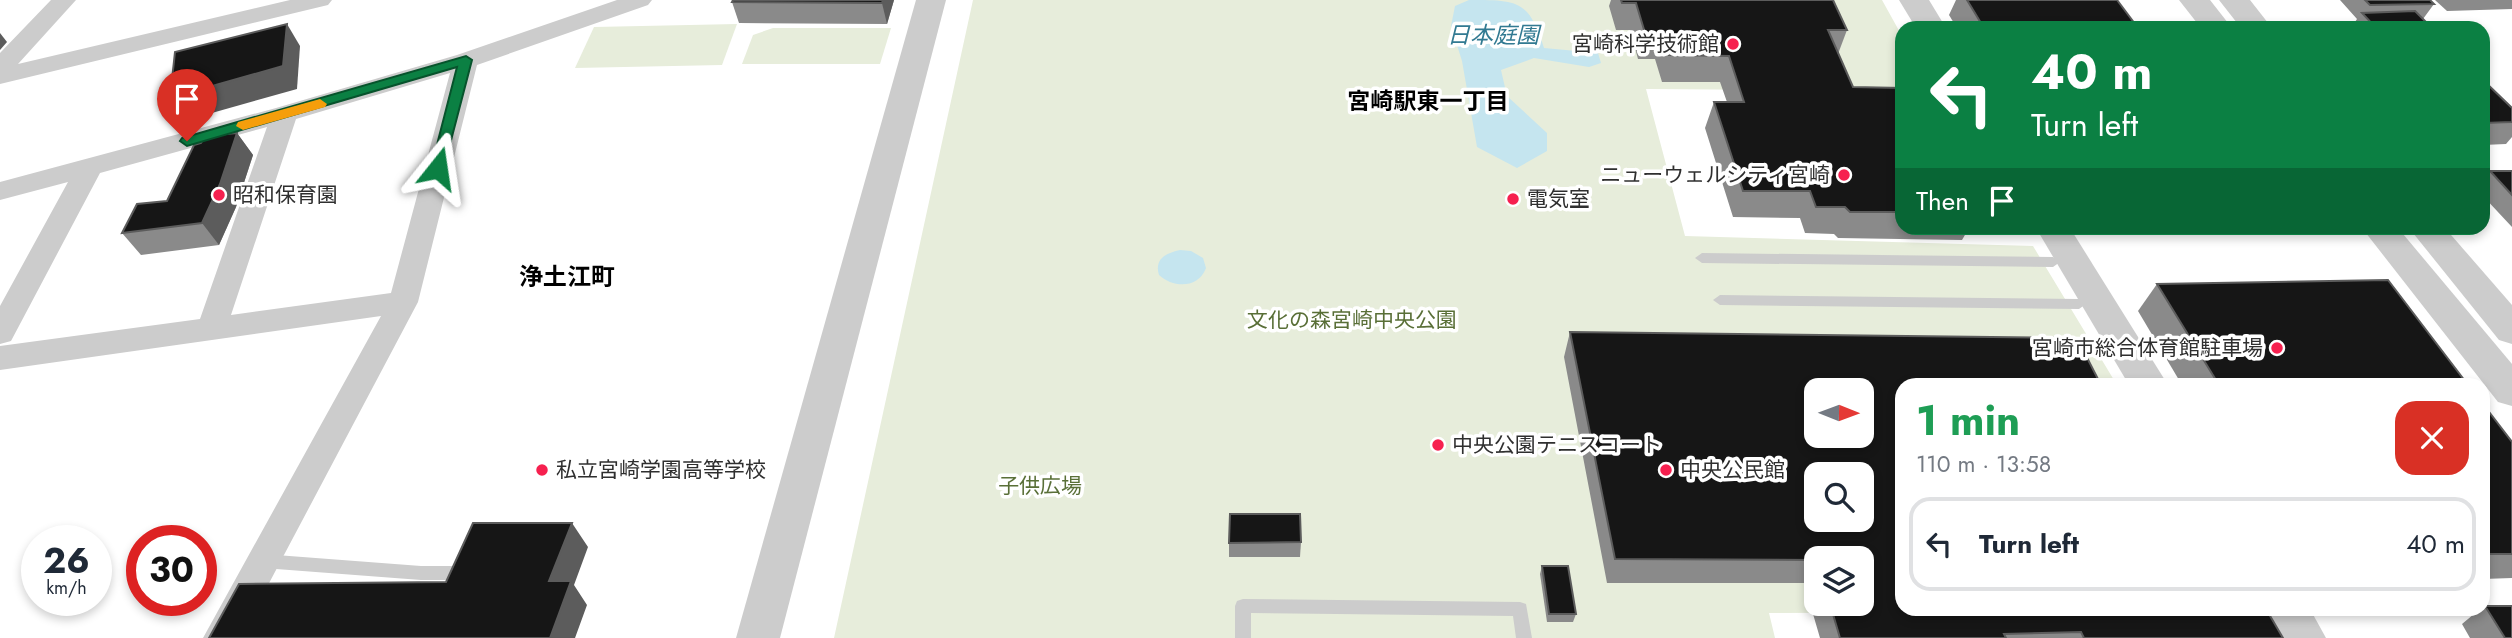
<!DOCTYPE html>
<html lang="en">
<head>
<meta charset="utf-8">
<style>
	:root { --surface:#fff; --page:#f6f6f7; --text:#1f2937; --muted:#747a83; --line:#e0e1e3 }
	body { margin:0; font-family:Jost,"Noto Sans JP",sans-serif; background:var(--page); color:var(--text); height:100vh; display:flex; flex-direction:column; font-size:26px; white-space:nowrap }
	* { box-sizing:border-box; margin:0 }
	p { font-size:23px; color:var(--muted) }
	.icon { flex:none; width:38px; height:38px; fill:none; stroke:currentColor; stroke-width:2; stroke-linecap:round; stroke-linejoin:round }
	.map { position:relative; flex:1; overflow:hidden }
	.details { position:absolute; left:1895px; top:378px; width:595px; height:238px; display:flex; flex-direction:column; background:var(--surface); border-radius:21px; box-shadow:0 4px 10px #0003 }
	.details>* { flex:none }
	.guide { position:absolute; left:1895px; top:21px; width:595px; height:214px; border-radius:21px; box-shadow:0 4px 10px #0003; background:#0b8043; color:#fff; overflow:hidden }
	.needle { width:46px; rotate:91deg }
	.tools { position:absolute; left:1804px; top:378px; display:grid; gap:14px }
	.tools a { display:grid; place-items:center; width:70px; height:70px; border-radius:14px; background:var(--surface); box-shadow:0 4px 10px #0003; font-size:35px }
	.speed { position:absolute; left:21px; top:525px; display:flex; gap:14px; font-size:35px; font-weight:700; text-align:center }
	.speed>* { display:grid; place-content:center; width:91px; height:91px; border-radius:50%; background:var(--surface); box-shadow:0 4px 10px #0003; line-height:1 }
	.speed small { font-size:18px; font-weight:400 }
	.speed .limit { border:10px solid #d22; background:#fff; color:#111 }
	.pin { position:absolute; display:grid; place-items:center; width:60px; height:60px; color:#fff; margin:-72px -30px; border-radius:50% 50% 50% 0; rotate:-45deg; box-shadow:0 0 7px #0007 }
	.pin .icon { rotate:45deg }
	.me { position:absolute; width:77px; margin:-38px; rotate:15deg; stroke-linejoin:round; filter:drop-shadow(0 0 5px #0008) }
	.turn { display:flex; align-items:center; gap:24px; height:147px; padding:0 21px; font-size:32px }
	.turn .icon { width:91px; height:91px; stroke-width:2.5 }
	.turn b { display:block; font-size:49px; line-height:60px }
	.then { display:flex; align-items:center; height:66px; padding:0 21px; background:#0003; gap:14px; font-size:26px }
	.round { display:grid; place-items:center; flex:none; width:74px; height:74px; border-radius:21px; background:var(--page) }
	.overview { display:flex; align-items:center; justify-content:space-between; height:119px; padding:0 21px }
	h1 { font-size:42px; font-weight:700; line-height:52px; color:#1e9e55 }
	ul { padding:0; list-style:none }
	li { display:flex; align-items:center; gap:21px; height:94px; margin:0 14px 10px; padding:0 7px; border:4px solid var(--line); border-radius:21px }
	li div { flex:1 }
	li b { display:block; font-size:26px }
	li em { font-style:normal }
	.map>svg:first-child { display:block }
	.green { fill:#e7eddb; fill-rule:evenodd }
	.water { fill:#c5e5ef }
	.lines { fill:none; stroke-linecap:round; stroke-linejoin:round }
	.service { fill:#ccc; fill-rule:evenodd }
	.minor { fill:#ccc; fill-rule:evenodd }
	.tertiary { fill:#ccc; fill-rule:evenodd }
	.wall { fill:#8a8a8a; fill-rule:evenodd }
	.shaded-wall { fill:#5c5c5c }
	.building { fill:#161616; stroke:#5c5c5c; stroke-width:2; fill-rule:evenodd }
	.route { fill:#0b8043; stroke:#07532c; stroke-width:2 }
	.slow { fill:#f59e0b }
	.poi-dot { fill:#f6204f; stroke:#fff; stroke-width:2.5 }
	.labels { text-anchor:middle; stroke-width:7; stroke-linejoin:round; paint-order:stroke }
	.poi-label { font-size:21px; fill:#2f2f2f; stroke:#fff; text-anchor:start }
	.park-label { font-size:21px; fill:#596f37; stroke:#fff }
	.water-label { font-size:23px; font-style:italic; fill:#327a92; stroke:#fff }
	.neighbourhood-label { font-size:23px; font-weight:bold; fill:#000; stroke:#fff }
	.quarter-label { font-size:24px; font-weight:bold; fill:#000; stroke:#fff }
</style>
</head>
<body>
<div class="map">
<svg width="2512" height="638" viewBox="0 0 2512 638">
	<rect width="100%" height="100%" fill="#fff"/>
	<g class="green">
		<path d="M 973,0 L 1882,0 L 1902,36 L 1902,91 L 1646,89 L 1685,236 L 2033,246 L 2117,385 L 1902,385 L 1902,609 L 2249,609 L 2250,611 L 1769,613 L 1775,638 L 834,638 ZM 1816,390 L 1862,390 L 1862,436 L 1816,436 ZM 1816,474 L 1862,474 L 1862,520 L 1816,520 ZM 1816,558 L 1862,558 L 1862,604 L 1816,604 Z"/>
		<polygon points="737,24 722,65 575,68 594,27"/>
		<polygon points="773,28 891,28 880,64 742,64 753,35"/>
	</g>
	<g class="water">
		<path d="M 1469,0 C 1518,0 1529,0 1544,48 L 1598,53 L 1601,63 L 1589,67 L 1534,58 L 1501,70 L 1507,96 L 1547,133 L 1547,151 L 1517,168 L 1477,147 L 1462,61 L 1451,26 L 1455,6 Z"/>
		<path d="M 1180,250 L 1191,251 L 1203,258 L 1206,268 C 1198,289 1173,288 1159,275 C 1154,259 1166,253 1180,250 Z"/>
	</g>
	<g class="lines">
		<g class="service">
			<polygon points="1702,253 2053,257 2060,262 2053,267 1702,263 1695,258"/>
			<polygon points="1720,295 2079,299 2086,304 2079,309 1720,305 1713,300"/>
			<polygon points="263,554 421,566 468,566 474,568 476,573 474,578 468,580 421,580 263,568 257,566 255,561 257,556"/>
			<polygon points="1243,599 1520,602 1526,604 1532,638 1516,638 1513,616 1251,613 1251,638 1235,638 1235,606 1237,601"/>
		</g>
		<g class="minor">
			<polygon points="51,0 76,0 18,64 290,0 332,0 328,5 0,84 0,53"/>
			<path d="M 617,0 L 652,0 L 648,5 L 477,65 L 418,302 L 240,638 L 203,638 L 381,316 L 0,370 L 0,346 L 200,319 L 267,127 L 100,173 L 11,341 L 0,344 L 0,306 L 68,182 L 0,200 L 0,182 L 276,108 L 457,55 ZM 450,73 L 391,293 L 231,315 L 296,119 Z"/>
		</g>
		<g class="tertiary">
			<polygon points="916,0 946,0 780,638 736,638"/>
			<polygon points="1899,0 1929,0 1946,28 1916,28"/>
			<polygon points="2179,0 2210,0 2232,28 2201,28"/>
			<polygon points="2219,0 2250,0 2272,28 2241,28"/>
			<polygon points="2036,228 2070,228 2168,385 2129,385"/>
			<polygon points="2362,228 2398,228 2512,364 2512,406 2498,402"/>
			<polygon points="2409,228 2445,228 2512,305 2512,344 2499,340"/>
			<polygon points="2264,609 2310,609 2326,638 2280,638"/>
		</g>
	</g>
	<g class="wall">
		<polygon points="733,0 894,0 887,24 739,23 732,2"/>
		<polygon points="1611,0 1833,0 1847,30 1838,54 1853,87 1902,88 1902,228 1976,228 1969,228 1962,240 1838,238 1834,234 1805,233 1800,218 1733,217 1705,128 1714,102 1727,102 1720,82 1662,82 1655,59 1638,59 1630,30 1616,30 1609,6"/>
		<polygon points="1956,0 2117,0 2138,28 1957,28 1949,15"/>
		<polygon points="2340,0 2430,0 2434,4 2423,19 2432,28 2351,28 2357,19"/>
		<polygon points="2435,0 2512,0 2512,9 2447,11"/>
		<polygon points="2483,80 2512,108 2512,137 2506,144 2483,145"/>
		<polygon points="237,133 253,155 236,207 219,245 141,255 122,233 167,201"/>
		<polygon points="2490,171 2512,171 2512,227 2483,196 2483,178"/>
		<polygon points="2157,284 2468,385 2182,385 2138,311"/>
		<path d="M 1570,332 L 1902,609 L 2283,638 L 1820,638 L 1804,583 L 1607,583 L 1564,357 ZM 1816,558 L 1862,604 L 1816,604 Z"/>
		<polygon points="2483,404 2512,442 2512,578 2483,579"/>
		<polygon points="1301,542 1300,557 1229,557 1229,543"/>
		<polygon points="1542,566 1576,614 1573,622 1547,622 1540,574"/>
		<polygon points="2485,606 2512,638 2470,638 2462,624 2480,609 2483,609"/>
	</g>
	<g class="shaded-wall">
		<polygon points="883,0 894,0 887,24 882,3"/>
		<polygon points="287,24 300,46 297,89 187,120 170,98"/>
		<polygon points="0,33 7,42 0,50"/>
		<polygon points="237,133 253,155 236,207 219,245 202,223"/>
		<polygon points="572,523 588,547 574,585 587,605 575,638 550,638 549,581"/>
	</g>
	<g class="building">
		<polygon points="733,0 883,0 882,3 732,2"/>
		<polygon points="1621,0 1833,0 1847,30 1828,30 1853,87 1902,88 1902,212 1850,212 1845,207 1816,207 1810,191 1743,191 1714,102 1744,102 1729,56 1669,55 1662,33 1645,33 1636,3 1622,3"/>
		<polygon points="1967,0 2117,0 2138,28 1984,28"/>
		<polygon points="2365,0 2430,0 2434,4 2370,5"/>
		<polygon points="2415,11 2432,28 2376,28 2362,13"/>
		<polygon points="287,24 283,66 170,98 175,52"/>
		<polygon points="2483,80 2512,108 2512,122 2483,123"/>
		<polygon points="237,133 220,184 202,223 122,233 137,204 167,201 194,145 201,143 205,136"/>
		<polygon points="2490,171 2512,171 2512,195"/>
		<polygon points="2388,280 2468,385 2219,385 2157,284"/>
		<path d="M 1570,332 L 2077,338 L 2101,385 L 1902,385 L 1902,609 L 2266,609 L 2283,638 L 2084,638 L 2081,632 L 2004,634 L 2006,638 L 1840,638 L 1830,604 L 1862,604 L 1862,558 L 1816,558 L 1816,560 L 1615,559 ZM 1816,390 L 1862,390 L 1862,436 L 1816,436 ZM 1816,474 L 1862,474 L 1862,520 L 1816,520 Z"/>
		<polygon points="2483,404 2512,442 2512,554 2483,554"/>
		<polygon points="1230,514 1300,514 1301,542 1229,543"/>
		<polygon points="473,523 572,523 549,581 571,581 550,638 209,638 239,584 446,582"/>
		<polygon points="1542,566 1568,566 1576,614 1549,614"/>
		<polygon points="2485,606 2512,606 2512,638 2505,638"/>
	</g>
	<polygon class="route" points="466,56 472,60 443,171 433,171 431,168 457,67 187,146 180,141 182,138"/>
	<polygon class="slow" points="320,99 327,104 325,107 243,130 236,126 238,122"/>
	<g class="poi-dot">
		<circle cx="1733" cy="44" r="7"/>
		<circle cx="1844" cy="175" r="7"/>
		<circle cx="219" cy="195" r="7"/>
		<circle cx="1513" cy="199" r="7"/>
		<circle cx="2277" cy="348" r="7"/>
		<circle cx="1438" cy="445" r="7"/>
		<circle cx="542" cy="470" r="7"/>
		<circle cx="1666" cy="470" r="7"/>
	</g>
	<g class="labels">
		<g class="poi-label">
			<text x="1719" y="51" text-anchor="end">宮崎科学技術館</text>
			<text x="1830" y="182" text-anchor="end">ニューウェルシティ宮崎</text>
			<text x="233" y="202">昭和保育園</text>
			<text x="1527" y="206">電気室</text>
			<text x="2263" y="355" text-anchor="end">宮崎市総合体育館駐車場</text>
			<text x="1452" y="452">中央公園テニスコート</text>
			<text x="556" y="477">私立宮崎学園高等学校</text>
			<text x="1680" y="477">中央公民館</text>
		</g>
		<g class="park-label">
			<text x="1352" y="327">文化の森宮崎中央公園</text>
			<text x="1040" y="493">子供広場</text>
		</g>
		<g class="water-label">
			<text x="1493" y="43">日本庭園</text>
		</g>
		<g class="neighbourhood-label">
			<text x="1428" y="109">宮崎駅東一丁目</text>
		</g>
		<g class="quarter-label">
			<text x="567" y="285">浄土江町</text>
		</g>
	</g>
</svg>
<div class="tools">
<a><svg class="needle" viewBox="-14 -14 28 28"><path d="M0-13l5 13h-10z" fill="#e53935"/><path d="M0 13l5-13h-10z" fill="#747a83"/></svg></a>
<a><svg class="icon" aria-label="search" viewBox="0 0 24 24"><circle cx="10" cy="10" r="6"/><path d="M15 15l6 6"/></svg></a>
<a><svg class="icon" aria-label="layers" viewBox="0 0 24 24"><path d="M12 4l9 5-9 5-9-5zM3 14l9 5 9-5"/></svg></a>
</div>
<div class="speed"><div>26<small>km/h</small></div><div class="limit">30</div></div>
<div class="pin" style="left:187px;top:141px;background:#d93025"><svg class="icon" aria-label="arrive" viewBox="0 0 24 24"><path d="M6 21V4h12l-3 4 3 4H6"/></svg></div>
<svg class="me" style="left:438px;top:168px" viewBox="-20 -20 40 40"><path d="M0-17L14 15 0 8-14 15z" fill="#0b8043" stroke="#fff" stroke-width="4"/></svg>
<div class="guide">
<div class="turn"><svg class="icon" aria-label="left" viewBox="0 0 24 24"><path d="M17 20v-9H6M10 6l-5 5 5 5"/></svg><div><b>40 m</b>Turn left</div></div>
<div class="then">Then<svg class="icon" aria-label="arrive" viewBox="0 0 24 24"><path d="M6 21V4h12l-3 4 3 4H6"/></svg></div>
</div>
<section class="details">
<div class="overview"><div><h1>1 min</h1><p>110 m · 13:58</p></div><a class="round" style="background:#d93025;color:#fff"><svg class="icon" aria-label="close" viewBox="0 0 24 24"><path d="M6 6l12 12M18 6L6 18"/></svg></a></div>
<ul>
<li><svg class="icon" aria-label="left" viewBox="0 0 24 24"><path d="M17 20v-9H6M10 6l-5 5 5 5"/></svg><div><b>Turn left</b></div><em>40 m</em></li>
</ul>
</section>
</div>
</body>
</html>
